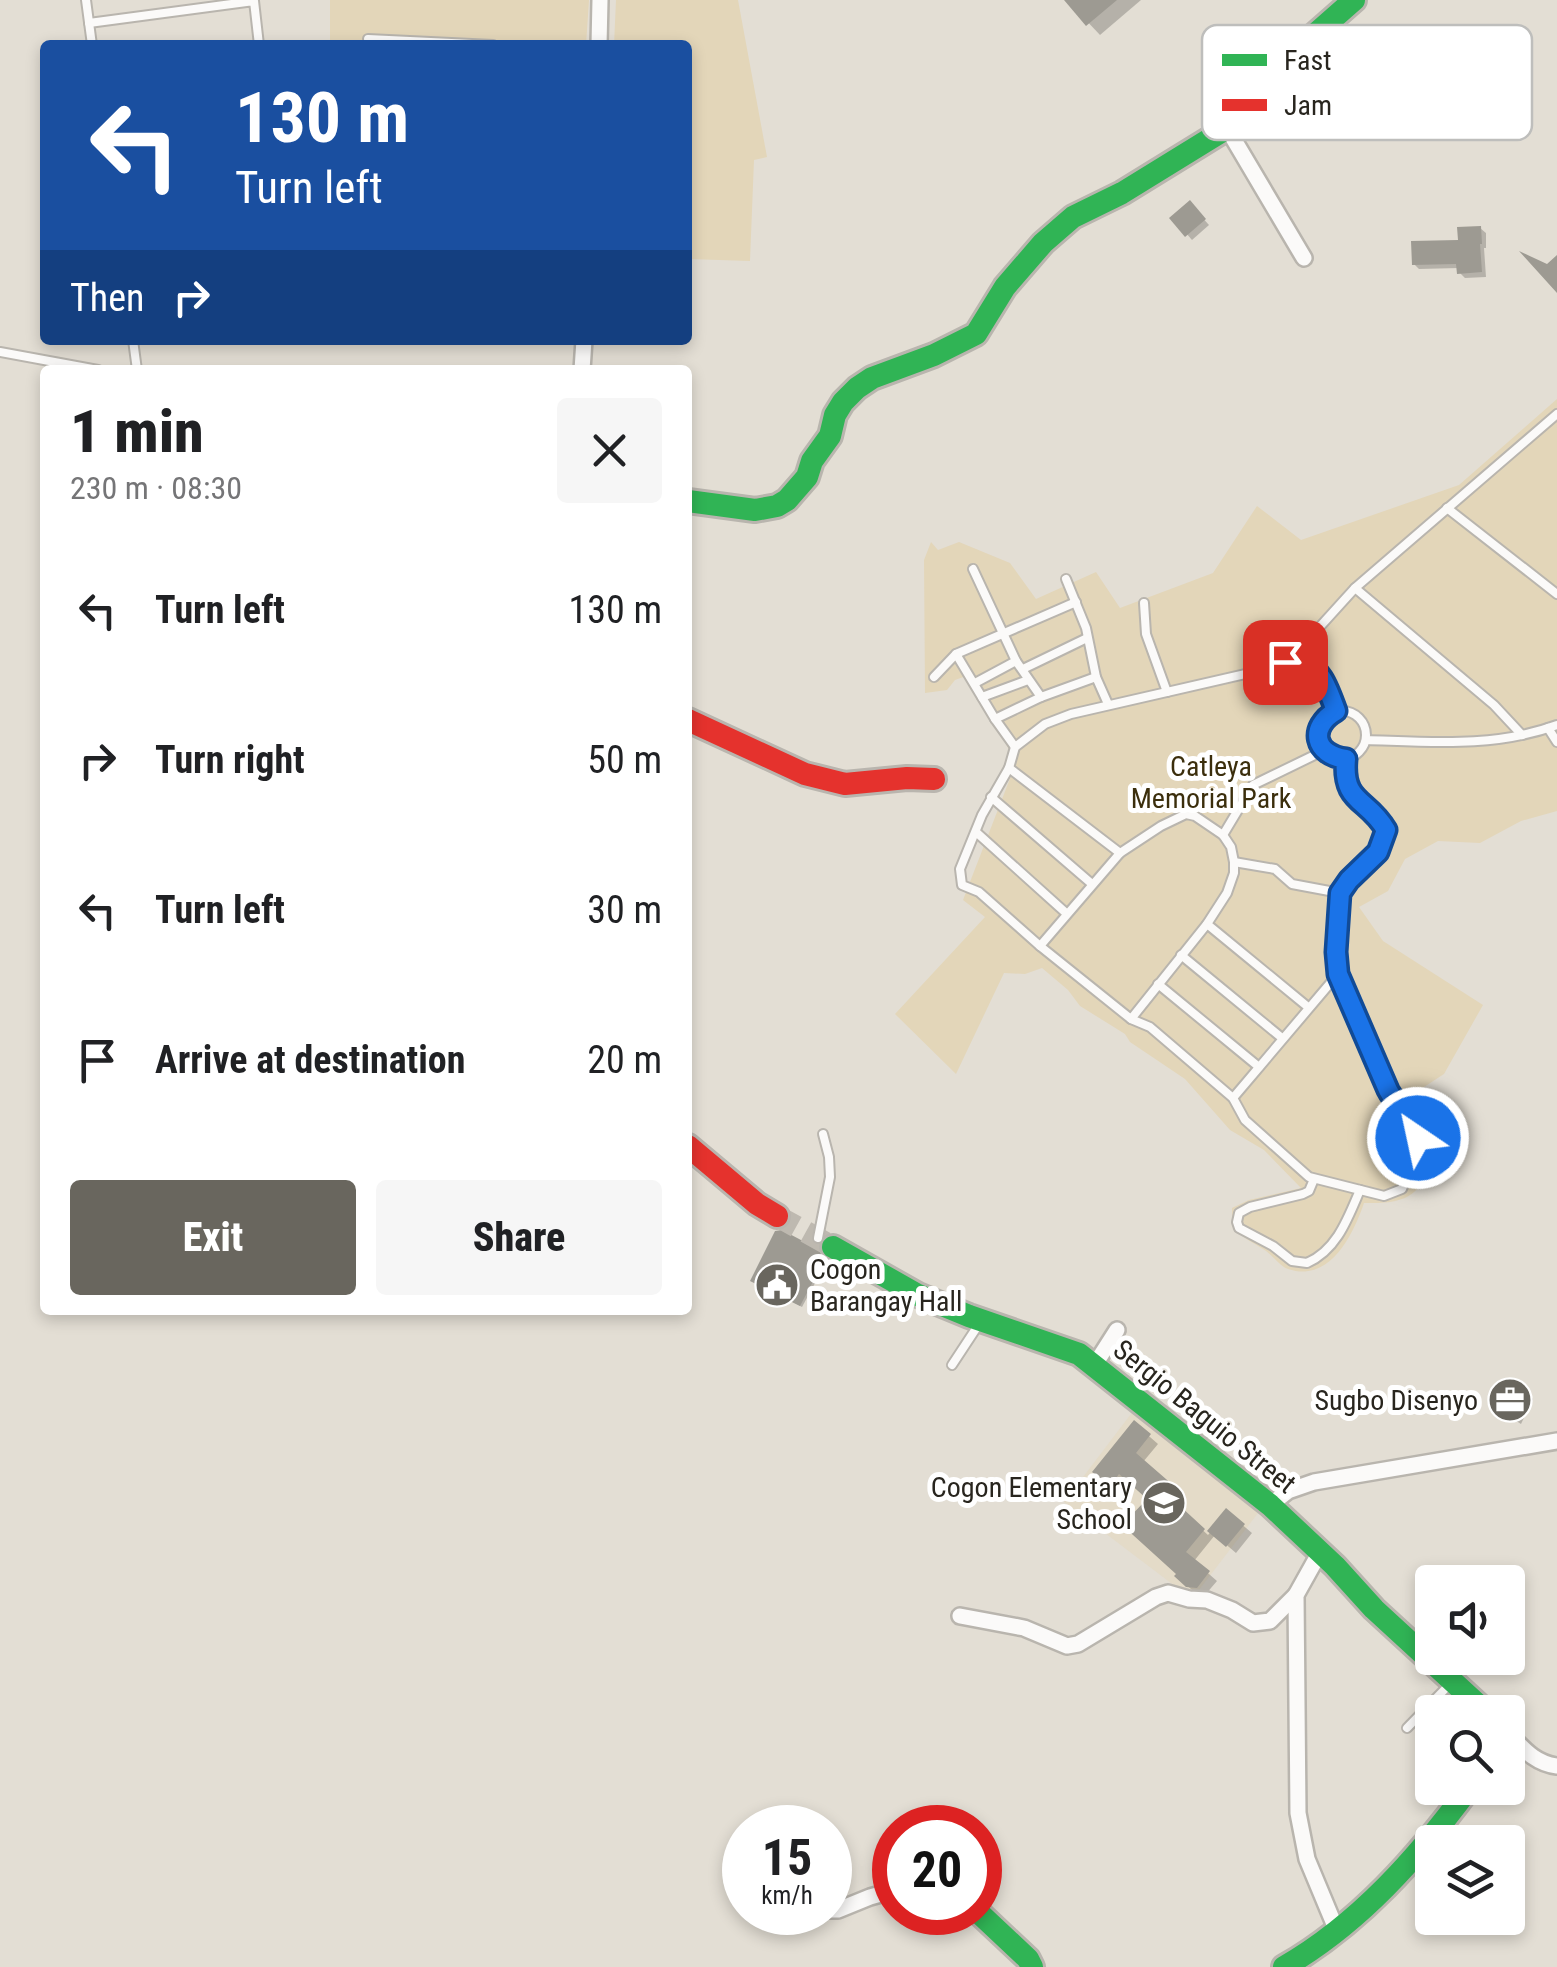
<!DOCTYPE html>
<html lang="en">
<head>
<meta charset="utf-8">
<style>
	:root { --surface:#fff; --page:#f6f6f6; --text:#202124; --muted:#757577; --accent:#69665e }
	body { margin:0; font-family:"Roboto Condensed",sans-serif; background:var(--page); color:var(--text); height:100vh; display:flex; flex-direction:column; font-size:38px; white-space:nowrap }
	* { box-sizing:border-box; margin:0 }
	p { font-size:32px; color:var(--muted) }
	.icon { flex:none; width:55px; height:55px; fill:none; stroke:currentColor; stroke-width:2; stroke-linecap:round; stroke-linejoin:round }
	.map { position:relative; flex:1; overflow:hidden }
	.panel { position:absolute; left:40px; top:365px; width:652px; height:950px; display:flex; flex-direction:column; background:var(--surface); border-radius:10px; box-shadow:0 5px 15px #0003 }
	.panel>* { flex:none }
	.hud { position:absolute; left:40px; top:40px; width:652px; height:305px; border-radius:10px; box-shadow:0 5px 15px #0003; background:#1a4fa0; color:#fff; overflow:hidden }
	.controls { position:absolute; left:1415px; top:1565px; display:grid; gap:20px }
	.controls a { display:grid; place-items:center; width:110px; height:110px; border-radius:10px; background:var(--surface); box-shadow:0 5px 15px #0003; font-size:50px }
	.speed { position:absolute; left:722px; top:1805px; display:flex; gap:20px; font-size:50px; font-weight:700; text-align:center }
	.speed>* { display:grid; place-content:center; width:130px; height:130px; border-radius:50%; background:var(--surface); box-shadow:0 5px 15px #0003; line-height:1 }
	.speed small { font-size:25px; font-weight:400 }
	.speed .limit { border:15px solid #d22; background:#fff; color:#111 }
	.pin { position:absolute; display:grid; place-items:center; width:85px; height:85px; color:#fff; margin:-42px; border-radius:20px; box-shadow:0 5px 15px #0006 }
	.me { position:absolute; width:110px; margin:-55px; rotate:326deg; stroke-linejoin:round; filter:drop-shadow(0 0 8px #0008) }
	.turn { display:flex; align-items:center; gap:35px; height:210px; padding:0 30px; font-size:45px }
	.turn .icon { width:130px; height:130px; stroke-width:2.5 }
	.turn b { display:block; font-size:70px; line-height:85px }
	.then { display:flex; align-items:center; height:95px; padding:0 30px; background:#0003; gap:20px; font-size:38px }
	.round { display:grid; place-items:center; flex:none; width:105px; height:105px; border-radius:10px; background:var(--page) }
	.overview { display:flex; align-items:center; justify-content:space-between; height:170px; padding:0 30px }
	h1 { font-size:60px; font-weight:800; line-height:75px }
	.action { display:flex; gap:20px; margin-top:auto; padding:20px 30px }
	.action a { flex:1; height:115px; border-radius:10px; background:var(--accent); color:#fff; font-size:40px; font-weight:800; line-height:115px; text-align:center }
	.action a+a { background:var(--page); color:var(--text) }
	ul { padding:0; list-style:none }
	li { display:flex; align-items:center; gap:30px; height:150px; padding:0 30px }
	li div { flex:1 }
	li b { display:block; font-size:38px }
	li em { font-style:normal }
	.map>svg:first-child { display:block }
	.built { fill:#e4dbc8 }
	.green { fill:#e3d6b9 }
	.shadow { fill:#0003 }
	.building { fill:#9d9a92 }
	.lines { fill:none; stroke-linecap:round; stroke-linejoin:round }
	.secondary-tunnel { stroke:#beb9b0; stroke-width:22; stroke-dasharray:22 11; stroke-linecap:butt }
	.lane-casing { stroke:#b9b5ae; stroke-width:12 }
	.street-casing { stroke:#b9b5ae; stroke-width:20 }
	.fast-casing { stroke:#b9b5ae; stroke-width:28 }
	.jam-casing { stroke:#b9b5ae; stroke-width:28 }
	.lane { stroke:#fbfaf9; stroke-width:8 }
	.street { stroke:#fbfaf9; stroke-width:15 }
	.fast { stroke:#30b455; stroke-width:22 }
	.jam { stroke:#e5322d; stroke-width:22 }
	.route-casing { stroke:#114b97; stroke-width:25 }
	.route { stroke:#1a73e8; stroke-width:18 }
	.labels { text-anchor:middle; stroke-width:10; stroke-linejoin:round; paint-order:stroke }
	.park-label { font-size:28px; fill:#3b2e0c; stroke:#fff }
	.poi-label { font-size:28px; fill:#28251e; stroke:#fff; text-anchor:end }
	.street-label { font-size:28px; fill:#28251e; stroke:#fff }
	.key { fill:#fff; stroke:#bebebc; stroke-width:2.5 }
	.key-label { font-size:28px; fill:#28251e }
</style>
</head>
<body>
<div class="map">
<svg width="1557" height="1967" viewBox="0 0 1557 1967">
	<rect width="100%" height="100%" fill="#e3ded4"/>
	<polygon class="built" points="1137,1406 1265,1504 1192,1599 1064,1502"/>
	<g class="green">
		<polygon points="330,0 589,0 586,45 330,45"/>
		<polygon points="616,0 738,0 767,157 754,160 750,261 688,259 688,45 614,45"/>
		<path d="M 1557,399 L 1557,811 L 1521,821 L 1480,843 L 1438,841 L 1405,859 L 1388,891 L 1359,907 L 1383,941 L 1483,1005 L 1444,1074 L 1404,1100 L 1436,1134 L 1441,1150 C 1418,1193 1415,1204 1364,1203 C 1353,1235 1330,1283 1288,1269 C 1279,1266 1272,1254 1263,1249 C 1243,1236 1232,1235 1232,1208 L 1249,1200 L 1301,1188 L 1264,1150 L 1230,1130 L 1185,1079 L 1130,1042 L 1125,1034 L 1080,1006 L 1068,990 L 1042,968 L 1025,974 L 1004,973 L 956,1074 L 895,1014 L 985,917 L 963,900 L 1016,763 L 974,683 L 966,676 L 955,680 L 947,690 L 925,693 L 924,560 L 931,542 L 938,550 L 959,542 L 1010,563 L 1036,599 L 1096,572 L 1120,608 L 1213,573 L 1257,506 L 1301,540 L 1459,485 Z"/>
	</g>
	<g class="shadow">
		<polygon points="1067,0 1141,0 1100,35"/>
		<polygon points="1190,204 1209,225 1192,240 1173,218"/>
		<polygon points="1480,228 1486,233 1486,248 1484,248 1486,277 1465,278 1460,273 1459,268 1419,269 1414,264 1460,243"/>
		<polygon points="820,1255 826,1263 802,1307 755,1283"/>
		<polygon points="1528,1394 1533,1399 1521,1424 1494,1407"/>
		<polygon points="1134,1423 1158,1444 1143,1462 1180,1496 1173,1503 1208,1535 1227,1512 1252,1533 1236,1553 1215,1535 1194,1561 1217,1581 1205,1595 1197,1594 1185,1584 1150,1499 1129,1480 1119,1493 1104,1480"/>
	</g>
	<g class="building">
		<polygon points="1064,0 1117,0 1086,26"/>
		<polygon points="1190,200 1206,219 1185,237 1169,218"/>
		<polygon points="1481,226 1482,244 1480,244 1482,272 1457,274 1456,264 1412,265 1411,241 1458,240 1457,227"/>
		<polygon points="1519,251 1547,264 1557,255 1557,293"/>
		<polygon points="782,1230 818,1249 825,1259 800,1306 750,1281 775,1231"/>
		<polygon points="1503,1381 1529,1392 1516,1421 1491,1408"/>
		<polygon points="1134,1420 1151,1434 1136,1453 1174,1486 1167,1494 1205,1529 1186,1552 1210,1571 1197,1588 1186,1587 1174,1576 1176,1574 1122,1525 1147,1499 1119,1474 1110,1486 1092,1472"/>
		<polygon points="1226,1508 1245,1524 1226,1547 1207,1531"/>
	</g>
	<g class="lines">
		<polyline class="secondary-tunnel" points="777,1216 833,1247"/>
		<defs>
			<g id="lane">
				<polyline points="86,0 92,45"/>
				<polyline points="89,23 254,1 259,45"/>
				<polyline points="368,39 493,45"/>
				<polyline points="133,340 137,370"/>
				<polyline points="0,352 98,370"/>
				<polyline points="1447,508 1557,594"/>
				<polyline points="973,569 1016,661 1041,697"/>
				<polyline points="1066,579 1086,628 1096,677 1108,704"/>
				<polyline points="1355,588 1494,705 1522,735"/>
				<polyline points="1144,603 1146,634 1167,692"/>
				<path d="M 1296,653 C 1322,673 1325,680 1336,711"/>
				<polyline points="956,654 995,719 1015,747"/>
				<polyline points="1023,669 1087,638"/>
				<polyline points="934,677 956,654 1076,602"/>
				<polyline points="975,683 1016,661"/>
				<polyline points="982,697 1028,680"/>
				<circle cx="1342" cy="735" r="24"/>
				<polyline points="995,719 1041,697 1096,677"/>
				<polyline points="1548,728 1557,742"/>
				<path d="M 1366,740 C 1431,742 1494,748 1557,725"/>
				<path d="M 1346,759 C 1342,804 1369,798 1386,830 L 1378,851 L 1340,893 L 1336,953 L 1338,974 L 1388,1090 C 1395,1105 1409,1115 1417,1129 C 1426,1147 1409,1172 1402,1189 L 1384,1196 L 1309,1177 L 1245,1120 L 1233,1098 L 1150,1027 L 1131,1019 L 1040,946 L 979,892 L 962,885 L 960,869 L 982,815 L 1009,768 L 1015,747 L 1045,724 L 1071,714 L 1276,667 L 1296,653 L 1355,588 L 1557,414"/>
				<polyline points="1009,768 1120,853"/>
				<polyline points="991,797 1092,884"/>
				<polyline points="976,832 1066,913"/>
				<polyline points="1223,835 1253,785 1323,751"/>
				<polyline points="1234,862 1275,869 1292,884 1340,893"/>
				<polyline points="1207,924 1308,1007"/>
				<polyline points="1040,946 1120,853 1161,826 1186,814 1195,816 1223,835 1231,847 1234,862 1234,873 1227,893 1207,924 1131,1019"/>
				<polyline points="1181,955 1282,1038"/>
				<polyline points="1158,984 1259,1067"/>
				<polyline points="1233,1098 1338,974"/>
				<path d="M 1314,1179 L 1309,1191 L 1303,1194 L 1250,1207 L 1239,1213 L 1237,1222 L 1239,1228 L 1273,1246 L 1292,1261 L 1307,1263 C 1337,1250 1348,1218 1360,1190"/>
				<polyline points="818,1238 830,1177 829,1157 823,1134"/>
				<polyline points="952,1365 979,1324"/>
				<polyline points="1407,1728 1449,1685"/>
			</g>
			<g id="street">
				<polyline points="599,45 600,0"/>
				<polyline points="1227,128 1304,258"/>
				<polyline points="582,370 584,340"/>
				<polyline points="1094,1366 1117,1330"/>
				<polyline points="1270,1505 1288,1491 1314,1482 1557,1441"/>
				<polyline points="1320,1552 1296,1595 1298,1813 1307,1859 1337,1931"/>
				<polyline points="960,1616 1024,1628 1067,1646 1078,1644 1156,1597 1168,1593 1189,1599 1207,1600 1232,1610 1253,1623 1270,1621 1296,1595"/>
				<path d="M 1508,1733 C 1523,1748 1534,1763 1557,1766"/>
				<polyline points="830,1910 838,1910 870,1897 895,1890"/>
			</g>
			<g id="fast">
				<polyline points="688,501 755,510 777,506 787,500 807,477 812,461 830,436 835,415 843,402 857,388 872,378 934,355 976,334 1005,287 1043,243 1073,217 1122,193 1234,124 1263,80 1354,0"/>
				<polyline points="833,1247 918,1295 969,1316 1079,1354 1270,1505 1335,1566 1374,1609 1486,1712"/>
				<polyline points="978,1912 1028,1959 1032,1967"/>
				<path d="M 1284,1967 C 1359,1924 1418,1857 1469,1788"/>
			</g>
			<g id="jam">
				<polyline points="688,720 805,774 845,784 907,778 934,779"/>
				<polyline points="688,1146 757,1204 777,1216"/>
			</g>
		</defs>
		<use href="#lane" class="lane-casing"/>
		<use href="#street" class="street-casing"/>
		<use href="#fast" class="fast-casing"/>
		<use href="#jam" class="jam-casing"/>
		<use href="#lane" class="lane"/>
		<use href="#street" class="street"/>
		<use href="#fast" class="fast"/>
		<use href="#jam" class="jam"/>
	</g>
	<g class="lines">
		<defs>
			<path id="route" d="M 1285,662 L 1296,653 C 1322,673 1325,680 1336,711 C 1308,727 1314,755 1346,759 C 1342,804 1368,798 1386,830 L 1378,852 L 1349,880 L 1340,893 L 1336,952 L 1338,974 L 1388,1090 C 1396,1106 1416,1120 1418,1138"/>
		</defs>
		<use href="#route" class="route-casing"/>
		<use href="#route" class="route"/>
	</g>
	<defs>
		<symbol id="civic-disc" viewBox="-11 -11 22 22"><circle r="9.5" fill="#69665e" stroke="#fff"/><path d="M-.6-6.5H3V-4.5H.6V-3L4-1V1h2V6H-6V1h2V-1L-.6-3ZM-1.2 2.5V6h2.4V2.5Z" fill="#fff"/></symbol>
		<symbol id="office-disc" viewBox="-11 -11 22 22"><circle r="9.5" fill="#69665e" stroke="#fff"/><path d="M-6-3h4V-5.5h4V-3h4V5H-6ZM-1-4.5V-3h2v-1.5ZM-6 0V1H6V0Z" fill="#fff"/></symbol>
		<symbol id="school-disc" viewBox="-11 -11 22 22"><circle r="9.5" fill="#69665e" stroke="#fff"/><path d="M0-5L7-2L0 1L-7-2ZM-4 1L0 2.5L4 1V4Q0 6-4 4Z" fill="#fff"/></symbol>
	</defs>
	<g fill-rule="evenodd">
		<use href="#civic-disc" x="752" y="1260" width="50" height="50"/>
		<use href="#office-disc" x="1485" y="1375" width="50" height="50"/>
		<use href="#school-disc" x="1139" y="1478" width="50" height="50"/>
	</g>
	<g class="labels">
		<g class="park-label">
			<text x="1211" y="776">Catleya<tspan x="1211" dy="32">Memorial Park</tspan></text>
		</g>
		<g class="poi-label">
			<text x="810" y="1279" text-anchor="start">Cogon<tspan x="810" dy="32">Barangay Hall</tspan></text>
			<text x="1478" y="1410">Sugbo Disenyo</text>
			<text x="1132" y="1497">Cogon Elementary<tspan x="1132" dy="32">School</tspan></text>
		</g>
		<g class="street-label">
			<text transform="translate(1205 1416) rotate(39)" y="10">Sergio Baguio Street</text>
		</g>
	</g>
	<rect x="1202" y="25" width="330" height="115" rx="15" class="key"/>
	<rect x="1222" y="54" width="45" height="12" fill="#30b455"/>
	<rect x="1222" y="99" width="45" height="12" fill="#e5322d"/>
	<g class="key-label">
		<text x="1284" y="70">Fast</text>
		<text x="1284" y="115">Jam</text>
	</g>
</svg>
<div class="controls">
<a><svg class="icon" aria-label="sound" viewBox="0 0 24 24"><path d="M4 9h4l5-4v14l-5-4H4zM17 9q2 3 0 6"/></svg></a>
<a><svg class="icon" aria-label="search" viewBox="0 0 24 24"><circle cx="10" cy="10" r="6"/><path d="M15 15l6 6"/></svg></a>
<a><svg class="icon" aria-label="layers" viewBox="0 0 24 24"><path d="M12 4l9 5-9 5-9-5zM3 14l9 5 9-5"/></svg></a>
</div>
<div class="speed"><div>15<small>km/h</small></div><div class="limit">20</div></div>
<div class="pin" style="left:1285px;top:662px;background:#d93025"><svg class="icon" aria-label="arrive" viewBox="0 0 24 24"><path d="M6 21V4h12l-3 4 3 4H6"/></svg></div>
<svg class="me" style="left:1418px;top:1138px" viewBox="-20 -20 40 40"><circle r="17" fill="#1a73e8" stroke="#fff" stroke-width="3"/><path d="M0-11L8 9 0 5-8 9z" fill="#fff"/></svg>
<div class="hud">
<div class="turn"><svg class="icon" aria-label="left" viewBox="0 0 24 24"><path d="M17 20v-9H6M10 6l-5 5 5 5"/></svg><div><b>130 m</b>Turn left</div></div>
<div class="then">Then<svg class="icon" aria-label="right" viewBox="0 0 24 24"><path d="M7 20v-9h11M14 6l5 5-5 5"/></svg></div>
</div>
<section class="panel">
<div class="overview"><div><h1>1 min</h1><p>230 m · 08:30</p></div><a class="round"><svg class="icon" aria-label="close" viewBox="0 0 24 24"><path d="M6 6l12 12M18 6L6 18"/></svg></a></div>
<ul>
<li><svg class="icon" aria-label="left" viewBox="0 0 24 24"><path d="M17 20v-9H6M10 6l-5 5 5 5"/></svg><div><b>Turn left</b></div><em>130 m</em></li>
<li><svg class="icon" aria-label="right" viewBox="0 0 24 24"><path d="M7 20v-9h11M14 6l5 5-5 5"/></svg><div><b>Turn right</b></div><em>50 m</em></li>
<li><svg class="icon" aria-label="left" viewBox="0 0 24 24"><path d="M17 20v-9H6M10 6l-5 5 5 5"/></svg><div><b>Turn left</b></div><em>30 m</em></li>
<li><svg class="icon" aria-label="arrive" viewBox="0 0 24 24"><path d="M6 21V4h12l-3 4 3 4H6"/></svg><div><b>Arrive at destination</b></div><em>20 m</em></li>
</ul>
<div class="action"><a>Exit</a><a>Share</a></div>
</section>
</div>
</body>
</html>
